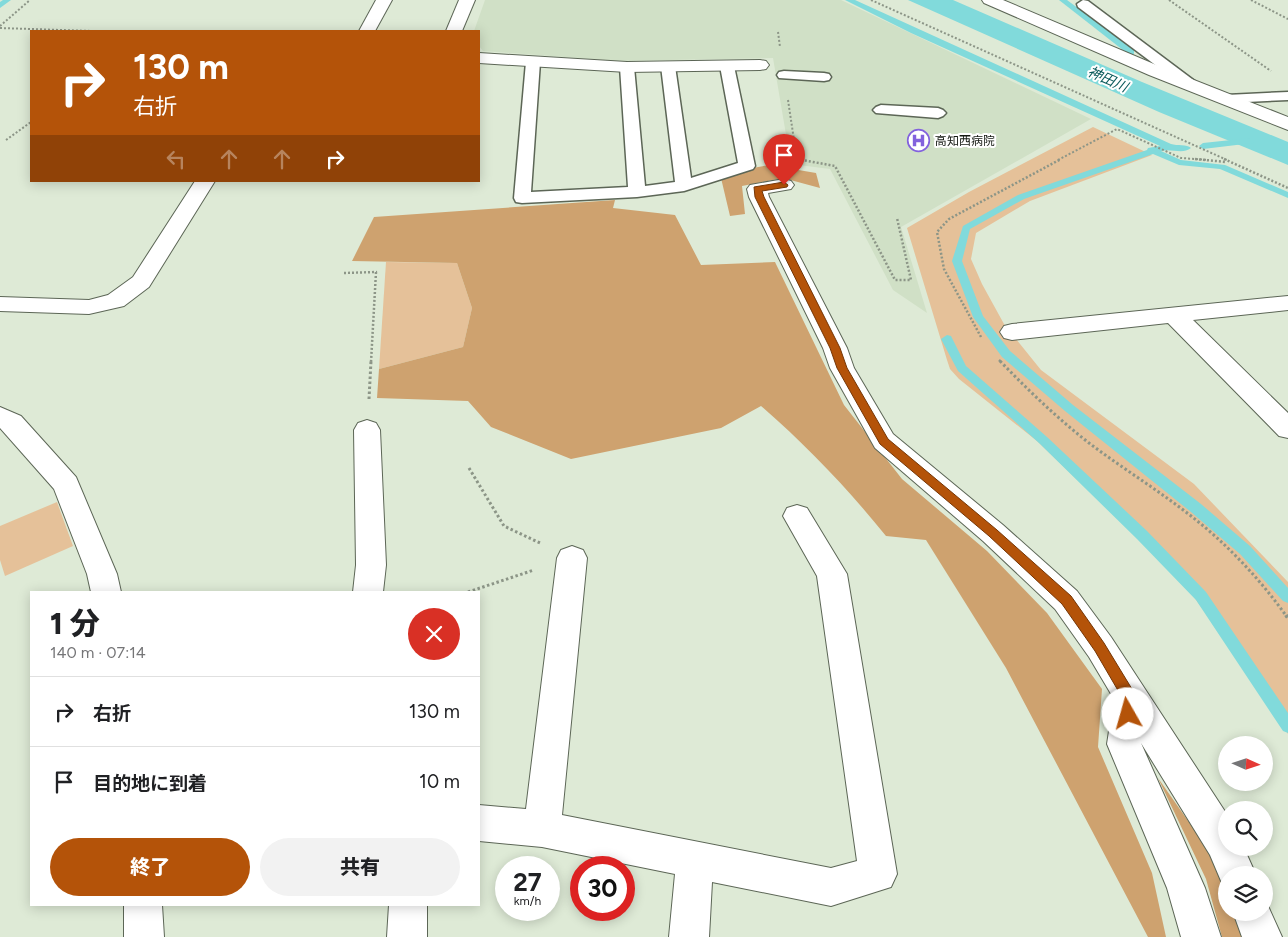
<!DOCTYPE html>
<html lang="ja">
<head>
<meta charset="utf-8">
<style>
	:root { --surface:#fff; --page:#f2f2f2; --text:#202124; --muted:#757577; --line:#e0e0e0; --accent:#b45309 }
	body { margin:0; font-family:Figtree,"Noto Sans JP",sans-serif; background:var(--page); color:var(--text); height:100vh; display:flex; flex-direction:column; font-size:19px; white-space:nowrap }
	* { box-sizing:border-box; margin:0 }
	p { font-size:16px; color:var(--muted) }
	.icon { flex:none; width:28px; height:28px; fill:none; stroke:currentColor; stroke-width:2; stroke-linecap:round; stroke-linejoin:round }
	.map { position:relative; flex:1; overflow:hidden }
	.drawer { position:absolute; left:30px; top:591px; width:450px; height:315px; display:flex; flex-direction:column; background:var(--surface); border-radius:0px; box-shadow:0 2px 12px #0003 }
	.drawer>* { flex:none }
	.banner { position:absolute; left:30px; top:30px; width:450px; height:152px; border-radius:0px; box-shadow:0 2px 12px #0003; background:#b45309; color:#fff; overflow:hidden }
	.needle { width:32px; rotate:93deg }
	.tools { position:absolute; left:1218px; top:736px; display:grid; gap:10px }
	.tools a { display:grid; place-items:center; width:55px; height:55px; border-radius:50%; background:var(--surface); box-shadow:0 2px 12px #0003; font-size:25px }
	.speed { position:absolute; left:495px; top:856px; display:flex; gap:10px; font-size:25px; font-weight:700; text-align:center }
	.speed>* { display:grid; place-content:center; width:65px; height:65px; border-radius:50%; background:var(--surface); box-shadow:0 2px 12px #0003; line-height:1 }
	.speed small { font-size:12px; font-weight:400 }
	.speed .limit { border:8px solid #d22; background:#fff; color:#111 }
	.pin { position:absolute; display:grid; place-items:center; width:42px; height:42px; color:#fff; margin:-51px -21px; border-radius:50% 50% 50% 0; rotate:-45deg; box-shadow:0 0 5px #0007 }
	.pin .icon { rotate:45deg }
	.me { position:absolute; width:55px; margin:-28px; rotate:353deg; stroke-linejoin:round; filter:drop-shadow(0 0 4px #0008) }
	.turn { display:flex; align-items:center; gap:18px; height:105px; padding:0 20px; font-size:22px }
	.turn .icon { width:65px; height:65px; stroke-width:2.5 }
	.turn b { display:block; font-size:35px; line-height:42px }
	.lanes { display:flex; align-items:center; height:48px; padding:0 20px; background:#0003; justify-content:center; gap:25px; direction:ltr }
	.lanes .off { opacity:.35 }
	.round { display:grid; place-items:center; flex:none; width:52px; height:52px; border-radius:26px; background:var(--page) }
	.head { display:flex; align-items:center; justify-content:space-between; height:85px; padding:0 20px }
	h1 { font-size:30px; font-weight:800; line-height:38px }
	.button { display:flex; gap:10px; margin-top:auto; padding:10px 20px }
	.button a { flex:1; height:58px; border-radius:30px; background:var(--accent); color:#fff; font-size:20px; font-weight:800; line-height:58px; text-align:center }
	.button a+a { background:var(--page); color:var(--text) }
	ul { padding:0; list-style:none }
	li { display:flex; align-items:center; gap:15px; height:70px; padding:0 20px; border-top:1px solid var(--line) }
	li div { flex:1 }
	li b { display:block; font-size:19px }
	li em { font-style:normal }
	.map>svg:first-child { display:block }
	.built { fill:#d0e0c6 }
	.green { fill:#e5c199 }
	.forest { fill:#cea26f }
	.water { fill:#81dadb }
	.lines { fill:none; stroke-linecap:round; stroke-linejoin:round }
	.stream { fill:#81dadb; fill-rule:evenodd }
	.service-casing { stroke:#5c6656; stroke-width:3 }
	.minor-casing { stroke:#5c6656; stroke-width:2 }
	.path-far3 { stroke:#8c9587; stroke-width:2; stroke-dasharray:2 2; stroke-linecap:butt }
	.path-far2 { stroke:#8c9587; stroke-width:2.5; stroke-dasharray:2 2; stroke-linecap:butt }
	.path-far1 { stroke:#8c9587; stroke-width:3; stroke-dasharray:2.5 2.5; stroke-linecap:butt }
	.path { stroke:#8c9587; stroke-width:4; stroke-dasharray:3 3; stroke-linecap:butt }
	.service { fill:#fff; fill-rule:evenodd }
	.minor { fill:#fff; fill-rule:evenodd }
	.route { fill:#b45309; stroke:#753606 }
	.labels { text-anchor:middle; stroke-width:4; stroke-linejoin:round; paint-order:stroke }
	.far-poi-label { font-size:12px; fill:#141812; stroke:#fff; text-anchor:start }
	.far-water-label { font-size:14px; font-style:italic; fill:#0b5b5c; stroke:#fff }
</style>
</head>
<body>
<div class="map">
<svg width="1288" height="937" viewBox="0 0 1288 937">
	<rect width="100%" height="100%" fill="#deead6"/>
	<polygon class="built" points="485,0 841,0 1091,119 901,227 927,313 893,290 830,169 791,164 773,58 618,61 483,51 479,46 479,31 474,31"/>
	<g class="green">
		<polygon points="1093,127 1152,155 1030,201 976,233 971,259 982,284 1004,324 1041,370 1194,484 1288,582 1288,734 1268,701 1194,597 1140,540 1037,441 959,379 950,369 947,360 907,228 969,192"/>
		<polygon points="386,262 457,263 472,308 463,347 379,369"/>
		<polygon points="57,502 73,546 5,576 0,560 0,526"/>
	</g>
	<g class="forest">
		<polygon points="769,165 816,173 820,188 783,178 742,186 745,214 730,216 721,178 741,170"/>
		<path d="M 615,200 L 613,208 L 675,215 L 701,265 L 775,262 L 844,405 L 902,479 L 987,551 L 1047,613 L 1102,689 L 1098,747 L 1152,873 L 1166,937 L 1148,937 L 1006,668 L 926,540 L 886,536 C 848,489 807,446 761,406 L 721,428 L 571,459 L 491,427 L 468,401 L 377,398 L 379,369 L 463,347 L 472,308 L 457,263 L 352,261 L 374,217 Z"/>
		<polygon points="1158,778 1219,865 1226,884 1226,912 1238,913 1247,937 1222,937 1206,879"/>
	</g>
	<polygon class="water" points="908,0 953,0 1142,82 1288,142 1288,165 1159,112"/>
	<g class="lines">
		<g class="stream">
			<polygon points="3,0 11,0 0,8 0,2"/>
			<path d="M 845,0 L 855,0 L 1171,144 C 1177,146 1187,144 1191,148 C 1182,155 1172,148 1161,151 L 1181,160 L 1225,165 L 1288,192 L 1288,198 L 1220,169 L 1179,165 L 1153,154 L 1024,199 L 970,229 L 962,261 L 983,316 L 1010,351 L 1073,405 L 1201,504 L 1250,546 L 1288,588 L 1288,603 L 1283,601 L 1240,554 L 1191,512 L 1065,411 L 1002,357 L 973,317 L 952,261 L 963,226 L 1018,195 L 1147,150 L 1148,148 L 1160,146 L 911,33 Z"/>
			<polygon points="1059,0 1067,0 1134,50 1134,54 1128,54"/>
			<polygon points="1250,138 1254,141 1253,143 1203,149 1199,146 1203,143"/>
			<polygon points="947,335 951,336 966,366 1047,437 1147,531 1206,592 1288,713 1288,733 1283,731 1196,600 1137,539 1039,443 958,371 941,339"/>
		</g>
		<defs>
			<g id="service">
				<polygon points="1083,0 1088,1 1196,82 1198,85 1196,88 1186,88 1078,7 1077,4"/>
				<polygon points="533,58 540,62 531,192 628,187 620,67 622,64 632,64 634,67 645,186 675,182 661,66 663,63 673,63 675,66 691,178 738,163 720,66 722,63 732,63 734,66 755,166 753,169 684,191 637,197 522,203 516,202 514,198 526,62"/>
				<polygon points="784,71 824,73 829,74 831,77 829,80 824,81 779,78 777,75 779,72"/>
				<polygon points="1288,92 1288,100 1226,103 1221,102 1219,99 1221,96 1226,95"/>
				<polygon points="881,105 938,108 943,110 946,113 943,116 938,118 876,113 873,110 876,107"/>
			</g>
			<g id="minor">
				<polygon points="376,0 392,0 375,31 359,31"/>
				<polygon points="459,0 475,0 462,31 446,31"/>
				<polygon points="982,0 1003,0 1161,67 1288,117 1288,130 1149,75 984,3"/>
				<polygon points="479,53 627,62 760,60 766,61 769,65 766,69 760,70 627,72 479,63"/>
				<polygon points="784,179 791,181 794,185 791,189 768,193 769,197 847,348 854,368 893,434 1003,525 1077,591 1111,637 1226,813 1226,848 1244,848 1256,875 1226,875 1226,889 1224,888 1210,855 1141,743 1205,888 1221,937 1181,937 1167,888 1107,744 1114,699 1089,657 1055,609 983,541 875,448 830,368 823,348 749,197 747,189 750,185"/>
				<polygon points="195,181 215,181 149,287 124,306 89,314 0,311 0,297 89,300 108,295 133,277"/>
				<polygon points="1288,296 1288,310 1193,320 1288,413 1288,438 1279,436 1168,323 1012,340 1004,338 1000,332 1004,326 1012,324"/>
				<polygon points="0,407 21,416 76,477 117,574 121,592 91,592 87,574 54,489 0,428"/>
				<polygon points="367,420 376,423 380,430 386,565 383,592 353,592 356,565 354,430 358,423"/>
				<polygon points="797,505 807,508 847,574 897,874 891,887 831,906 712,882 709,937 669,937 675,874 542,847 479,841 479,805 526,809 557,558 561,550 572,546 583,550 587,558 562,815 831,868 857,861 817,576 783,516 787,508"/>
				<polygon points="1264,897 1282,937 1242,937 1233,912 1264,912"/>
				<polygon points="124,905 162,905 164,937 124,937"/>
				<polygon points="389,905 427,905 427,937 387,937"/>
			</g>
		</defs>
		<use href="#service" class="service-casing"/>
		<use href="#minor" class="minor-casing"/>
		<g class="path-far3">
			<polyline points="871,0 1227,160"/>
			<polyline points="1169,0 1271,71"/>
			<polyline points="1251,0 1288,19"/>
			<polyline points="0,26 30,0"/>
			<polyline points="0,28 92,31"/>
			<polyline points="778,32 780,47"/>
			<polyline points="788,100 797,160 800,160"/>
			<polyline points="6,140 31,122"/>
			<polyline points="1058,160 1117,129 1181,158 1209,160"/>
		</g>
		<g class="path-far2">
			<polyline points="797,159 835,166 895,280 911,280 897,218"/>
			<polyline points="1195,159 1226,162"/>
			<polyline points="1224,159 1288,188"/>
			<polyline points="344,273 376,272 371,362"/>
			<polyline points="981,337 944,269 937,232 949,219 1061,159"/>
			<polyline points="999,360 1001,362"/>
		</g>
		<g class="path-far1">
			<path d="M 1000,361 C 1028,390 1057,418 1089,443 C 1122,468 1158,490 1191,516 C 1227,544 1260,579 1287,617"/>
			<polyline points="369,399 371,361"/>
			<polyline points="469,468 504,526 540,543"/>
			<polyline points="468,592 534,570"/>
		</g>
		<polyline class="path" points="1286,615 1288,618"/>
		<use href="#service" class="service"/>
		<use href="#minor" class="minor"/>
	</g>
	<polygon class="route" points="784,182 788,185 787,187 762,191 764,197 840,348 847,368 888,439 997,530 1071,596 1104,643 1135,694 1137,698 1133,718 1128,720 1123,718 1121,714 1123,699 1095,651 1062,604 989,536 880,444 837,368 830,348 755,197 754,187"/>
	<defs>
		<symbol id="hospital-ring" viewBox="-11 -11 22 22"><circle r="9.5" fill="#fff" stroke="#8362dd" stroke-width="1.5"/><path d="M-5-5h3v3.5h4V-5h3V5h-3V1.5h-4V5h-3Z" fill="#8362dd"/></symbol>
	</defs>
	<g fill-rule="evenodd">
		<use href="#hospital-ring" x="906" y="128" width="25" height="25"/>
	</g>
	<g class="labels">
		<g class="far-poi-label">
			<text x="935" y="145">高知西病院</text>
		</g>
		<g class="far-water-label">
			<text transform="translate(1108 79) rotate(24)" y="5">神田川</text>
		</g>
	</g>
</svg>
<div class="tools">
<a><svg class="needle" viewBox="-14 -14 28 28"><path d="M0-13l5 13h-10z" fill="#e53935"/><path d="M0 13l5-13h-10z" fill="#757577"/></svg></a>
<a><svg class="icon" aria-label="search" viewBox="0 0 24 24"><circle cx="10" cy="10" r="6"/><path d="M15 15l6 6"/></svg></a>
<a><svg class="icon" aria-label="layers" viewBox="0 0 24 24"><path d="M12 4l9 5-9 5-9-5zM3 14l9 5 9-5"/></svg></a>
</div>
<div class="speed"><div>27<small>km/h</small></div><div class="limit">30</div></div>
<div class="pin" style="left:784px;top:185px;background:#d93025"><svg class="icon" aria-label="arrive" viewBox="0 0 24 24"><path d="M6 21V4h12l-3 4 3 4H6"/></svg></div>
<svg class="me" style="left:1128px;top:714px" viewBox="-20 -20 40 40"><circle r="19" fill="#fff"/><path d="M0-13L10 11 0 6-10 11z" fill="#b45309"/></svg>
<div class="banner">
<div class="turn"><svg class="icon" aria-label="right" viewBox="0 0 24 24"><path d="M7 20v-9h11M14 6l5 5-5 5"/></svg><div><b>130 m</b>右折</div></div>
<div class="lanes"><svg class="icon off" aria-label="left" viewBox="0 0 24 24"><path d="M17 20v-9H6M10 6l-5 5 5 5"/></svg><svg class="icon off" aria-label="ahead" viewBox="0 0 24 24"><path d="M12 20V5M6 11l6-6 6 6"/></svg><svg class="icon off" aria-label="ahead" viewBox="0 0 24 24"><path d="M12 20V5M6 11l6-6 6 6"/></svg><svg class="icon" aria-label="right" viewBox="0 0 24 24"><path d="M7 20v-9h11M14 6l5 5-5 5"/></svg></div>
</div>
<section class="drawer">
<div class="head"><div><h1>1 分</h1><p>140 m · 07:14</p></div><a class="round" style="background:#d93025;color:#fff"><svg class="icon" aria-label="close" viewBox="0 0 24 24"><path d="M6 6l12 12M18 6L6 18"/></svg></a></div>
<ul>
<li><svg class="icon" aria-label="right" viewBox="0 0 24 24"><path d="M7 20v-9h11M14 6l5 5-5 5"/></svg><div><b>右折</b></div><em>130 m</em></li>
<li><svg class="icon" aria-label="arrive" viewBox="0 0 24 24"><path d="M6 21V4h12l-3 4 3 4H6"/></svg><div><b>目的地に到着</b></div><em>10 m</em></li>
</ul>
<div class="button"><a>終了</a><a>共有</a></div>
</section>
</div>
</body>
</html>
